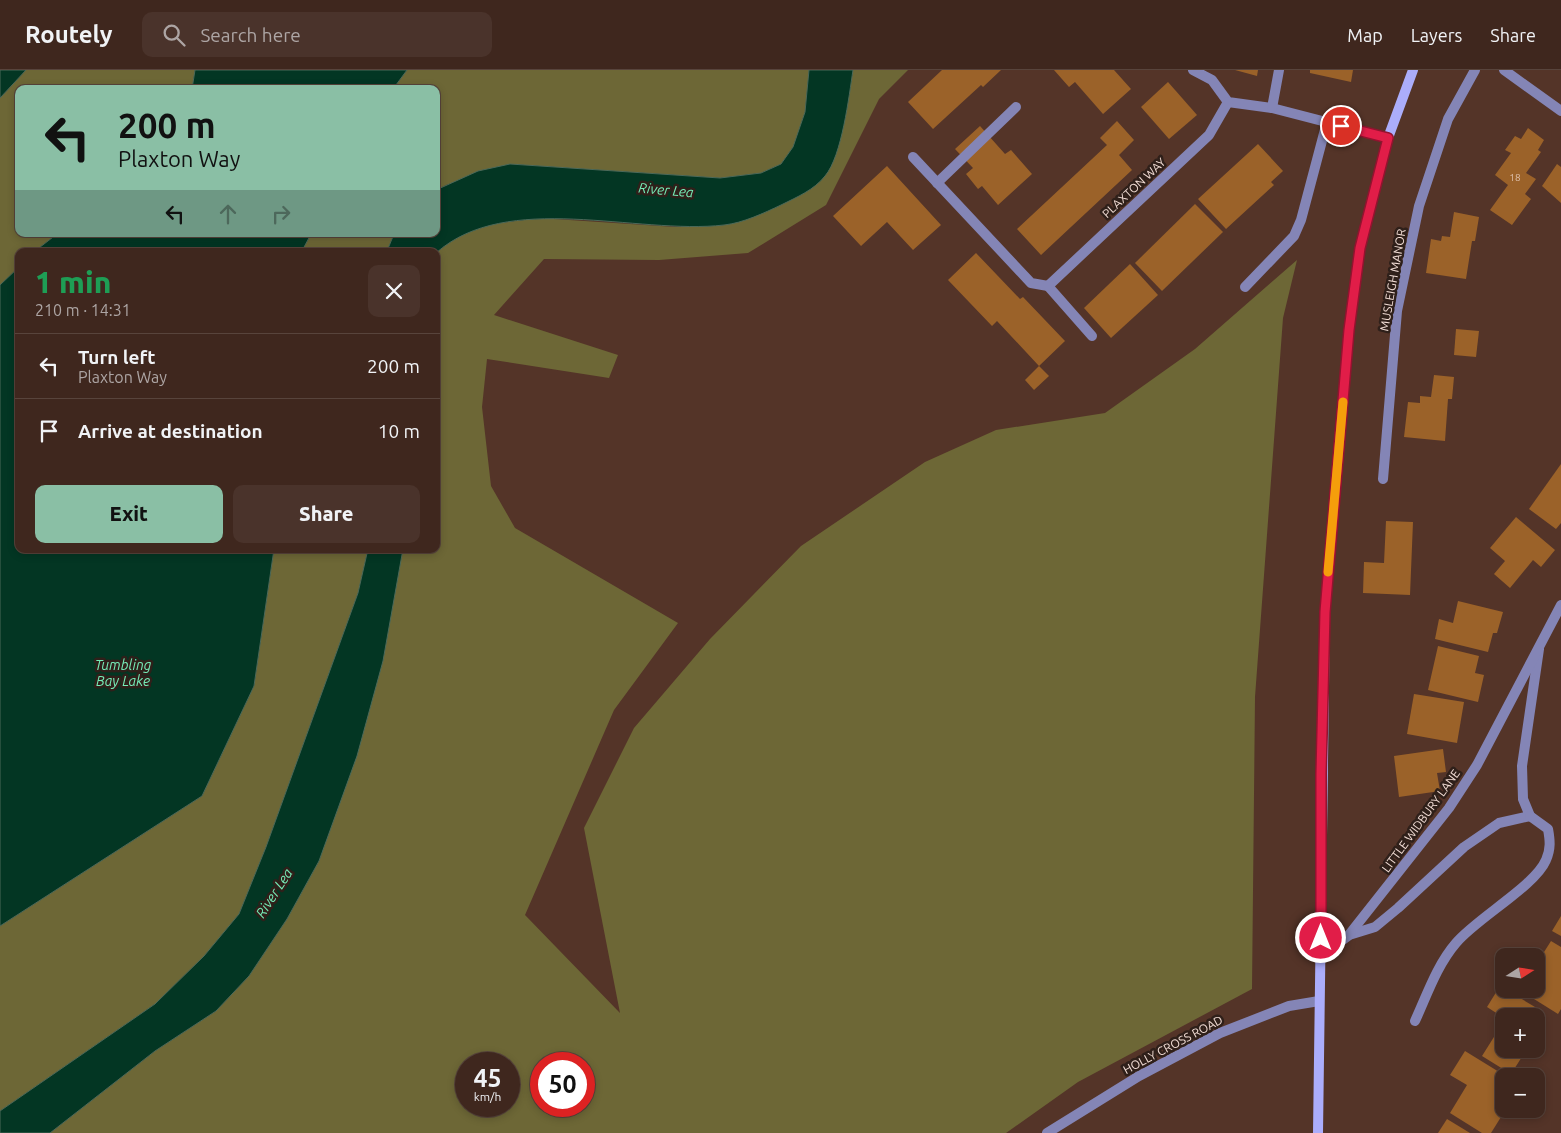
<!DOCTYPE html>
<html lang="en">
<head>
<meta charset="utf-8">
<style>
	:root { --surface:#3f271e; --page:#4a332b; --text:#f1f3f6; --muted:#ada5a4; --line:#58443c; --accent:#8abfa5 }
	body { margin:0; font-family:Ubuntu,sans-serif; background:var(--page); color:var(--text); height:100vh; display:flex; flex-direction:column; font-size:19px; white-space:nowrap }
	* { box-sizing:border-box; margin:0 }
	p { font-size:16px; color:var(--muted) }
	.icon { flex:none; width:28px; height:28px; fill:none; stroke:currentColor; stroke-width:2; stroke-linecap:round; stroke-linejoin:round }
	.map { position:relative; flex:1; overflow:hidden }
	.drawer { position:absolute; left:15px; top:178px; width:425px; height:305px; display:flex; flex-direction:column; background:var(--surface); border-radius:10px; box-shadow:0 2px 8px #0003,0 0 0 1px var(--line) }
	.drawer>* { flex:none }
	.banner { position:absolute; left:15px; top:15px; width:425px; height:152px; border-radius:10px; box-shadow:0 2px 8px #0003,0 0 0 1px var(--line); background:#8abfa5; color:#111; overflow:hidden }
	.needle { width:32px; rotate:78deg }
	.tools { position:absolute; left:1495px; top:878px; display:grid; gap:10px }
	.tools a { display:grid; place-items:center; width:50px; height:50px; border-radius:10px; background:var(--surface); box-shadow:0 2px 8px #0003,0 0 0 1px var(--line); font-size:25px }
	.speed { position:absolute; left:455px; top:982px; display:flex; gap:10px; font-size:25px; font-weight:700; text-align:center }
	.speed>* { display:grid; place-content:center; width:65px; height:65px; border-radius:50%; background:var(--surface); box-shadow:0 2px 8px #0003,0 0 0 1px var(--line); line-height:1 }
	.speed small { font-size:12px; font-weight:400 }
	.speed .limit { border:8px solid #d22; background:#fff; color:#111 }
	.pin { position:absolute; display:grid; place-items:center; width:42px; height:42px; color:#fff; margin:-21px; border:2px solid #fff; border-radius:50%; box-shadow:0 1px 5px #0007 }
	.me { position:absolute; width:55px; margin:-28px; rotate:0deg; stroke-linejoin:round; filter:drop-shadow(0 0 4px #0008) }
	.turn { display:flex; align-items:center; gap:18px; height:105px; padding:0 20px; font-size:22px }
	.turn .icon { width:65px; height:65px; stroke-width:2.5 }
	.turn b { display:block; font-size:35px; line-height:42px }
	.lanes { display:flex; align-items:center; height:48px; padding:0 20px; background:#0003; justify-content:center; gap:25px; direction:ltr }
	.lanes .off { opacity:.35 }
	.round { display:grid; place-items:center; flex:none; width:52px; height:52px; border-radius:10px; background:var(--page) }
	.summary { display:flex; align-items:center; justify-content:space-between; height:85px; padding:0 20px }
	h1 { font-size:30px; font-weight:800; line-height:38px; color:#1e9e55 }
	.action { display:flex; gap:10px; margin-top:auto; padding:10px 20px }
	.action a { flex:1; height:58px; border-radius:10px; background:var(--accent); color:#111; font-size:20px; font-weight:800; line-height:58px; text-align:center }
	.action a+a { background:var(--page); color:var(--text) }
	ul { padding:0; list-style:none }
	li { display:flex; align-items:center; gap:15px; height:65px; padding:0 20px; border-top:1px solid var(--line) }
	li div { flex:1 }
	li b { display:block; font-size:19px }
	li em { font-style:normal }
	header { display:flex; align-items:center; gap:30px; box-sizing:border-box; height:70px; padding:0 25px; background:var(--surface); border-bottom:1px solid var(--line) }
	header strong { font-size:24px }
	nav { display:flex; gap:28px; margin-inline-start:auto; font-size:18px }
	.search { width:350px; height:45px; background:var(--page); display:flex; align-items:center; gap:12px; box-sizing:border-box; padding:0 18px; border-radius:10px; color:var(--muted); font-size:19px }
	.map>svg:first-child { display:block }
	.green { fill:#6d6736; fill-rule:evenodd }
	.water { fill:#033623; stroke:#4b6959 }
	.building { fill:#9b6229 }
	.lines { fill:none; stroke-linecap:round; stroke-linejoin:round }
	.service { stroke:#8485b6; stroke-width:10 }
	.minor { stroke:#8485b6; stroke-width:10 }
	.tertiary { stroke:#8485b6; stroke-width:10 }
	.secondary { stroke:#abadfb; stroke-width:10 }
	.route-casing { stroke:#92132f; stroke-width:12 }
	.route { stroke:#e11d48; stroke-width:9 }
	.slow { stroke:#f59e0b; stroke-width:9 }
	.labels { text-anchor:middle; stroke-width:5; stroke-linejoin:round; paint-order:stroke }
	.number-label { font-size:10px; fill:#dec0ac }
	.street-label { font-size:12px; fill:#f4dfd7; stroke:#2f201a }
	.water-label { font-size:14px; font-style:italic; fill:#76edb8; stroke:#2f201a }
</style>
</head>
<body>
<header>
<strong>Routely</strong>
<div class="search"><svg class="icon" aria-label="search" viewBox="0 0 24 24"><circle cx="10" cy="10" r="6"/><path d="M15 15l6 6"/></svg>Search here</div>
<nav><a>Map</a><a>Layers</a><a>Share</a></nav>
</header>
<div class="map">
<svg width="1561" height="1063" viewBox="0 0 1561 1063">
	<rect width="100%" height="100%" fill="#543428"/>
	<g class="green">
		<polygon points="26,0 195,0 192,19 19,19 19,164 57,164 35,181 19,181 19,197 0,215 0,28"/>
		<polygon points="407,0 809,0 805,42 793,77 781,94 761,103 720,108 510,94 446,115 436,120 436,19 393,19"/>
		<path d="M 853,0 L 908,0 L 879,29 L 826,135 L 748,183 L 659,190 L 544,189 L 494,245 L 618,285 L 609,308 L 487,289 L 482,337 L 491,416 L 515,458 L 678,553 L 614,640 L 525,845 L 620,943 L 584,758 L 634,658 L 710,569 L 801,476 L 925,392 L 996,360 L 1105,343 L 1195,279 L 1297,190 L 1283,248 L 1255,627 L 1252,919 L 1078,1012 L 1006,1063 L 50,1063 L 155,981 L 216,941 L 249,906 L 287,849 L 319,791 L 403,479 L 436,479 L 436,183 L 456,167 L 484,155 L 539,148 L 675,157 L 726,155 L 844,52 ZM 466,994 L 509,994 L 509,1036 L 466,1036 ZM 541,994 L 584,994 L 584,1036 L 541,1036 Z"/>
		<polygon points="311,164 394,164 387,181 302,181"/>
		<polygon points="274,479 368,479 358,523 266,777 239,844 204,886 155,934 0,1041 0,856 202,726 254,616"/>
	</g>
	<g class="water">
		<polygon points="0,0 26,0 0,28"/>
		<polygon points="195,0 407,0 393,19 192,19"/>
		<path d="M 809,0 L 853,0 C 849,26 842,86 825,106 C 814,120 797,127 781,135 C 764,143 743,153 724,155 C 636,165 507,120 436,183 L 387,181 L 394,164 L 436,164 L 436,120 L 478,101 L 510,94 L 720,108 L 761,103 L 781,94 L 793,77 L 805,42 Z"/>
		<polygon points="57,164 311,164 302,181 35,181"/>
		<polygon points="19,197 19,479 274,479 254,616 202,726 0,856 0,215"/>
		<polygon points="368,479 403,479 383,591 357,686 319,791 287,849 249,906 216,941 155,981 50,1063 0,1063 0,1041 155,934 204,886 239,844 266,777 358,523"/>
	</g>
	<g class="building">
		<polygon points="942,0 1001,0 983,17 981,15 933,59 908,32"/>
		<polygon points="1054,0 1114,0 1131,19 1103,44 1075,12 1069,17"/>
		<polygon points="1235,0 1258,0 1257,6"/>
		<polygon points="1310,0 1353,0 1351,12 1310,3"/>
		<polygon points="1168,12 1197,45 1169,69 1141,37"/>
		<polygon points="1117,51 1134,70 1119,85 1132,100 1041,185 1017,159 1107,75 1100,68"/>
		<polygon points="980,56 1005,84 1011,80 1032,104 998,135 982,116 978,119 966,104 973,98 955,79"/>
		<polygon points="1528,58 1544,70 1538,80 1541,82 1526,103 1536,109 1525,124 1531,129 1512,155 1490,140 1508,115 1495,105 1511,83 1505,80 1515,66 1521,69"/>
		<polygon points="1258,74 1283,101 1271,112 1274,115 1226,159 1198,129"/>
		<polygon points="1557,94 1561,97 1561,133 1542,116"/>
		<polygon points="887,96 941,155 913,180 887,152 861,176 833,146"/>
		<polygon points="1195,134 1223,162 1162,221 1135,193"/>
		<polygon points="1454,142 1479,147 1475,171 1472,171 1466,209 1426,203 1431,169 1441,171 1442,166 1450,167"/>
		<polygon points="976,183 1020,229 1023,227 1065,271 1039,296 997,251 992,256 948,210"/>
		<polygon points="1130,194 1158,225 1111,268 1084,238"/>
		<polygon points="1456,259 1479,261 1476,287 1454,285"/>
		<polygon points="1039,296 1049,306 1034,320 1025,310"/>
		<polygon points="1434,305 1454,307 1452,329 1448,329 1445,371 1404,367 1408,332 1420,333 1420,326 1431,327"/>
		<polygon points="1561,394 1561,453 1556,459 1529,439"/>
		<polygon points="1516,447 1555,480 1541,497 1533,490 1510,518 1494,504 1505,491 1490,478"/>
		<polygon points="1386,451 1413,452 1410,525 1363,523 1364,492 1384,493"/>
		<polygon points="1458,531 1503,542 1497,563 1493,563 1488,582 1435,569 1439,549 1453,553"/>
		<polygon points="1438,576 1479,586 1475,603 1484,605 1478,632 1428,620"/>
		<polygon points="1414,624 1464,632 1457,673 1407,664"/>
		<polygon points="1443,679 1446,702 1437,703 1440,721 1399,727 1394,686"/>
		<polygon points="1561,846 1561,866 1552,861"/>
		<polygon points="1551,871 1561,877 1561,939 1558,944 1518,919 1536,919 1536,889 1539,890"/>
		<polygon points="1500,916 1535,937 1529,946 1504,948 1487,937"/>
		<polygon points="1504,951 1504,979 1527,979 1511,1004 1482,986"/>
		<polygon points="1465,981 1504,1005 1504,1039 1506,1039 1491,1063 1482,1063 1450,1043 1467,1015 1450,1005"/>
		<polygon points="1447,1049 1470,1063 1438,1063"/>
	</g>
	<g class="lines">
		<g class="service">
			<polyline points="937,113 1016,37"/>
			<polyline points="1245,217 1294,166 1301,150 1327,52"/>
		</g>
		<g class="minor">
			<polyline points="1193,0 1212,10 1228,32 1272,38 1388,68"/>
			<polyline points="1504,0 1561,41"/>
			<polyline points="1272,38 1279,0"/>
			<polyline points="913,87 1031,213 1048,216 1092,266"/>
			<polyline points="1048,216 1209,65 1228,32"/>
			<polyline points="1383,409 1397,241 1419,136 1448,49 1475,0"/>
			<polyline points="1349,865 1375,857 1398,838 1464,777 1499,753 1530,746 1523,729 1522,696 1539,579"/>
			<polyline points="1321,886 1348,866 1449,738 1477,695 1561,535"/>
			<path d="M 1415,951 C 1427,925 1437,895 1456,873 C 1477,848 1535,816 1546,790 C 1551,779 1550,770 1548,759 L 1530,746"/>
		</g>
		<polyline class="tertiary" points="1047,1063 1139,1006 1220,963 1289,936 1319,931"/>
		<polyline class="secondary" points="1318,1063 1325,542 1349,260 1360,178 1388,68 1413,0"/>
	</g>
	<g class="lines">
		<defs>
			<polyline id="route" points="1321,868 1321,704 1325,542 1349,260 1360,178 1388,68 1341,56"/>
		</defs>
		<use href="#route" class="route-casing"/>
		<use href="#route" class="route"/>
		<polyline class="slow" points="1328,502 1343,332"/>
	</g>
	<g class="labels">
		<g class="number-label">
			<text x="1515" y="111">18</text>
		</g>
		<g class="street-label">
			<text transform="translate(1134 118) rotate(-43)" y="4">PLAXTON WAY</text>
			<text transform="translate(1393 210) rotate(-80)" y="4">MUSLEIGH MANOR</text>
			<text transform="translate(1421 751) rotate(-54)" y="4">LITTLE WIDBURY LANE</text>
			<text transform="translate(1173 975) rotate(-28)" y="4">HOLLY CROSS ROAD</text>
		</g>
		<g class="water-label">
			<text transform="translate(666 120) rotate(5)" y="5">River Lea</text>
			<text x="123" y="600">Tumbling<tspan x="123" dy="16">Bay Lake</tspan></text>
			<text transform="translate(274 823) rotate(-57)" y="5">River Lea</text>
		</g>
	</g>
</svg>
<div class="tools">
<a><svg class="needle" viewBox="-14 -14 28 28"><path d="M0-13l5 13h-10z" fill="#e53935"/><path d="M0 13l5-13h-10z" fill="#ada5a4"/></svg></a>
<a>+</a>
<a>−</a>
</div>
<div class="speed"><div>45<small>km/h</small></div><div class="limit">50</div></div>
<div class="pin" style="left:1341px;top:56px;background:#d93025"><svg class="icon" aria-label="arrive" viewBox="0 0 24 24"><path d="M6 21V4h12l-3 4 3 4H6"/></svg></div>
<svg class="me" style="left:1321px;top:868px" viewBox="-20 -20 40 40"><circle r="17" fill="#e11d48" stroke="#fff" stroke-width="3"/><path d="M0-11L8 9 0 5-8 9z" fill="#fff"/></svg>
<div class="banner">
<div class="turn"><svg class="icon" aria-label="left" viewBox="0 0 24 24"><path d="M17 20v-9H6M10 6l-5 5 5 5"/></svg><div><b>200 m</b>Plaxton Way</div></div>
<div class="lanes"><svg class="icon" aria-label="left" viewBox="0 0 24 24"><path d="M17 20v-9H6M10 6l-5 5 5 5"/></svg><svg class="icon off" aria-label="ahead" viewBox="0 0 24 24"><path d="M12 20V5M6 11l6-6 6 6"/></svg><svg class="icon off" aria-label="right" viewBox="0 0 24 24"><path d="M7 20v-9h11M14 6l5 5-5 5"/></svg></div>
</div>
<section class="drawer">
<div class="summary"><div><h1>1 min</h1><p>210 m · 14:31</p></div><a class="round"><svg class="icon" aria-label="close" viewBox="0 0 24 24"><path d="M6 6l12 12M18 6L6 18"/></svg></a></div>
<ul>
<li><svg class="icon" aria-label="left" viewBox="0 0 24 24"><path d="M17 20v-9H6M10 6l-5 5 5 5"/></svg><div><b>Turn left</b><p>Plaxton Way</p></div><em>200 m</em></li>
<li><svg class="icon" aria-label="arrive" viewBox="0 0 24 24"><path d="M6 21V4h12l-3 4 3 4H6"/></svg><div><b>Arrive at destination</b></div><em>10 m</em></li>
</ul>
<div class="action"><a>Exit</a><a>Share</a></div>
</section>
</div>
</body>
</html>
